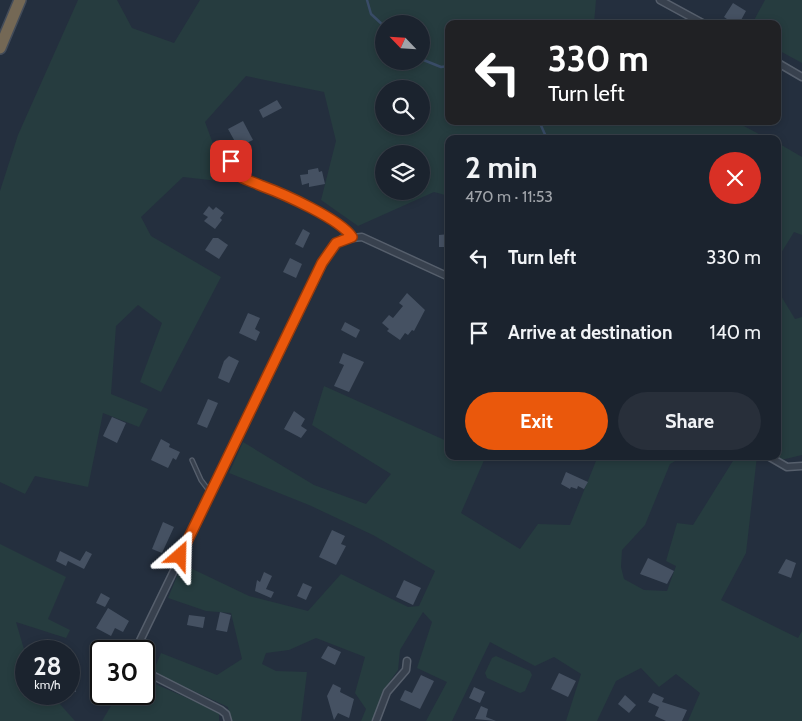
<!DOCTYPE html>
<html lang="en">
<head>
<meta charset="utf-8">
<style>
	:root { --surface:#1b232e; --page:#282f3a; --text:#f1f3f6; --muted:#a0a4aa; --line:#39404a; --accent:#ea580c }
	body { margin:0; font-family:Cabin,sans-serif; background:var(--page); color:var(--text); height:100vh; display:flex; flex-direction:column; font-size:19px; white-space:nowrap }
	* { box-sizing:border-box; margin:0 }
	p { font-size:16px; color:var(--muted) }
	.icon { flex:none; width:28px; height:28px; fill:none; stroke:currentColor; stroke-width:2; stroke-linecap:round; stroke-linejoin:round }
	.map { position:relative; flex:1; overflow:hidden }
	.panel { position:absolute; left:445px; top:135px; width:336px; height:325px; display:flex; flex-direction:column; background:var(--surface); border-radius:10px; box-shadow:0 2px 8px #0003,0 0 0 1px var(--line) }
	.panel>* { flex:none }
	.banner { position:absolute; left:445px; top:20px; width:336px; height:105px; border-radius:10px; box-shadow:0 2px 8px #0003,0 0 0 1px var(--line); background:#202124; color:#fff; overflow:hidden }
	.needle { width:32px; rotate:295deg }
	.buttons { position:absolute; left:375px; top:15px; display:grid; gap:10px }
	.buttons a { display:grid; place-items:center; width:55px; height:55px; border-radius:50%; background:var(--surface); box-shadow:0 2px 8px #0003,0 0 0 1px var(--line); font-size:25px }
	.speed { position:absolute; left:15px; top:640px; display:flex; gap:10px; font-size:25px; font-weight:700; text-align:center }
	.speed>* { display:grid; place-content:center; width:65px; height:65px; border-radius:50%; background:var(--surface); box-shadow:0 2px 8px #0003,0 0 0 1px var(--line); line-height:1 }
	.speed small { font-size:12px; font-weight:400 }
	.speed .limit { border:2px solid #111; border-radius:8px; background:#fff; color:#111 }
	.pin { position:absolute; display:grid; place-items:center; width:42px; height:42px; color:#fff; margin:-21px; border-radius:10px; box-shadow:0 2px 8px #0006 }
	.me { position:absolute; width:55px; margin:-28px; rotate:25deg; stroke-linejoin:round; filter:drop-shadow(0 0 4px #0008) }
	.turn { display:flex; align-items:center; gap:18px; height:105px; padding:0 20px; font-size:22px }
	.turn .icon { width:65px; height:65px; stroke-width:2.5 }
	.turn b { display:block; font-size:35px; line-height:42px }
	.round { display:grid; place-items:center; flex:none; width:52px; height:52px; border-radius:26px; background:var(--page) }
	.headline { display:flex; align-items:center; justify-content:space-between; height:85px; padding:0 20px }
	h1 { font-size:30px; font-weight:700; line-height:38px }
	.button { display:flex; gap:10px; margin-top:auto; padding:10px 20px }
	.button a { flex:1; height:58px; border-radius:30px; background:var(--accent); color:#fff; font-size:20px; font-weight:700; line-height:58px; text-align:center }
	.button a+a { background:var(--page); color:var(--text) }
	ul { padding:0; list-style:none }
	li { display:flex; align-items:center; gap:15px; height:75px; padding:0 20px }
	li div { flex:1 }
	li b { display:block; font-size:19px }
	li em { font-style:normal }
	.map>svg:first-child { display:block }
	.green { fill:#263c3f; fill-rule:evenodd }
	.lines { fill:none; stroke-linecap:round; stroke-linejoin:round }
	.stream { stroke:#394c67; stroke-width:2.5 }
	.building { fill:#455162 }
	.service-casing { stroke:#565f6c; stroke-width:5.5 }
	.minor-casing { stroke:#565f6c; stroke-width:9 }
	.motorway-casing { stroke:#434c59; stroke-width:14 }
	.service { stroke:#38414e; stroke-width:3 }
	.minor { stroke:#38414e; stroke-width:6 }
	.motorway { stroke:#746855; stroke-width:11 }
	.route-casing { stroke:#983908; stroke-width:12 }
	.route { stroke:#ea580c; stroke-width:9 }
</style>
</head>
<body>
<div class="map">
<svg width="802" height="721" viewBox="0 0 802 721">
	<rect width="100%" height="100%" fill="#242f3e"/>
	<g class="green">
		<path d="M 78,0 L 117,0 L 132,28 L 174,43 L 200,0 L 596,0 L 594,24 L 449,24 L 449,121 L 740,121 L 740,124 L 768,139 L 449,139 L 449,196 L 434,192 L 358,226 L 321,200 L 336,141 L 324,92 L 246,76 L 205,122 L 227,182 L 183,177 L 141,217 L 151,236 L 221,277 L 161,392 L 140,382 L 162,323 L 138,305 L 116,326 L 111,394 L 148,409 L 139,427 L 103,413 L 88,487 L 35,476 L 25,494 L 0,482 L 0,191 L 18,135 ZM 384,24 L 421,24 L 421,61 L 384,61 ZM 384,89 L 421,89 L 421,126 L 384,126 ZM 384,154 L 421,154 L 421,191 L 384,191 Z"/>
		<polygon points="765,0 802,0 802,63 778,50 778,24 752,24"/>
		<polygon points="778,143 802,157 802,235 794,232 778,258"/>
		<polygon points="778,291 795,319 802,317 802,455 781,460 777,456"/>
		<polygon points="324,386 449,442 449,456 481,456 485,458 461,513 520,549 538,524 570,525 598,456 684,456 670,464 645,525 622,550 621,567 624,579 644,590 667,591 676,566 666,561 677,523 693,525 736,456 757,456 746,553 721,600 798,638 802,631 802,721 688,721 700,693 676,674 659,687 641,668 616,681 597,721 566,721 581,674 554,657 535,666 490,642 452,721 426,721 447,682 417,668 432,622 423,612 400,650 398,670 383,691 373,721 361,721 366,709 355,693 365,657 316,638 289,650 266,653 262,664 276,671 307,672 301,721 230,721 228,707 153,672 161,653 217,675 242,659 231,613 206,611 168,598 182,564 249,596 308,611 341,574 408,607 419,606 435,571 373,535 309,505 229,473 243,442 314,485 366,504 391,474 312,425"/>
		<polygon points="0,544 66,577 48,619 70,630 66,638 16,622 26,656 26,694 51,694 75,721 0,721"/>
		<polygon points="496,656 530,671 532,675 525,691 520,693 487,678 485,673 492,658"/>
		<polygon points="144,679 219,712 219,721 102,721 118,694 144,694"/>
	</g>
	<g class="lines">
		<g class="stream">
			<polyline points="367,0 371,14 384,26"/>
			<polyline points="421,59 441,67 449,66"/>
			<polyline points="539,121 547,139"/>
		</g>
	</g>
	<g class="building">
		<polygon points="733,3 746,11 740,22 735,19 733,23 724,17"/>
		<polygon points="277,100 282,108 263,118 259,110"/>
		<polygon points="243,121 253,140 238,147 228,129"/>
		<polygon points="318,168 319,172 322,171 325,184 309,187 309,183 302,185 300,175 308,174 308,170"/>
		<polygon points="209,206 213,210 216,207 224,213 220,218 222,220 215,229 204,221 208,217 203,214"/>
		<polygon points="303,229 310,233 303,248 295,244"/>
		<polygon points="449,234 449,247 439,247 439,235"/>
		<polygon points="213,238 218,238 228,245 219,259 205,250"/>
		<polygon points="290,258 302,264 296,278 283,272"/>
		<polygon points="407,293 425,310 414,331 412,330 408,335 405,333 400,340 387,331 389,329 382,323 389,315 393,318 403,306 399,303"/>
		<polygon points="248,313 260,318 255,329 260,332 256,341 239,333"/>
		<polygon points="345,322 360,330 356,338 341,330"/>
		<polygon points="343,353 364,362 349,392 334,386 344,365 339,363"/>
		<polygon points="229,356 239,361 229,383 218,378 224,361"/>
		<polygon points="208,399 218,403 207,428 197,424"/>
		<polygon points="294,411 305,419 301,426 307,430 301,438 284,429"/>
		<polygon points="112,417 126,423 117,443 103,436"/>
		<polygon points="161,439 170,444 169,447 180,452 176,460 173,458 168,468 151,460"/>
		<polygon points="566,472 588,482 584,489 578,486 577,489 571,487 570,489 561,484"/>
		<polygon points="163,522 174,527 162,553 152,549"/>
		<polygon points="332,530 345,536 341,544 346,546 336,565 319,557"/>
		<polygon points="60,551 80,561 86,551 92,554 84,569 68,561 66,566 56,561"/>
		<polygon points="648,558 674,571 667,584 640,574"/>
		<polygon points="786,559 796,563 791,578 778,573"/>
		<polygon points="264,572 272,576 266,589 274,592 271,598 255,591 257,580 260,582"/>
		<polygon points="404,580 421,588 413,605 396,597"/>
		<polygon points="303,583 312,587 306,600 297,596"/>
		<polygon points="101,593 110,598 105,607 96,603"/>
		<polygon points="108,608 129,621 123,632 115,628 111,636 96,628"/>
		<polygon points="220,612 231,615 227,632 216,630"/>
		<polygon points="189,615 205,617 203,628 187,625"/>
		<polygon points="328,646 341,652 335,665 321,658"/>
		<polygon points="70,668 80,668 80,680 76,680 76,692 69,692"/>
		<polygon points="559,673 576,681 568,697 551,689"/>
		<polygon points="421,675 434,681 420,709 400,700 405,690 412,693"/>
		<polygon points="333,684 341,688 340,692 354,699 349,718 338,713 334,720 327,696"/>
		<polygon points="474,687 485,692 480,703 469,698"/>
		<polygon points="653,693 664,698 662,702 687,710 682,721 666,721 655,716 659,707 648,702"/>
		<polygon points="625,695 636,705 629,713 618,704"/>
		<polygon points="481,706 488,709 486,717 496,721 475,719"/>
	</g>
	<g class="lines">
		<defs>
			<g id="service">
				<path d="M 239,154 L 234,156 L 230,166 C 238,179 248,180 262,186 C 284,194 340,219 352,237"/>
				<polyline points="192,460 201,480 210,492"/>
			</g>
			<g id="minor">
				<polyline points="660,0 704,24"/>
				<polyline points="778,63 802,77"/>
				<polyline points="768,456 787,467 802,466"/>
				<polyline points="135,651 329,251 342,239 362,237 449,277"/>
				<polyline points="144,671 221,710 226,714 228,721"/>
				<polyline points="376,721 387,692 406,670 407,661"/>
			</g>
			<polyline id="motorway" points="0,48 20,0"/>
		</defs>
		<use href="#service" class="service-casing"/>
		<use href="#minor" class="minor-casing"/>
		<use href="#motorway" class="motorway-casing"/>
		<use href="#service" class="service"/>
		<use href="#minor" class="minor"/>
		<use href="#motorway" class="motorway"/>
	</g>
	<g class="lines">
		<defs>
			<path id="route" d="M 180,556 L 322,263 L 336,243 L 352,237 C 340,219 284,194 262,186 C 249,180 238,179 230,166 L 231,161"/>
		</defs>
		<use href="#route" class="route-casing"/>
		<use href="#route" class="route"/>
	</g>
</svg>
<div class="buttons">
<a><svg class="needle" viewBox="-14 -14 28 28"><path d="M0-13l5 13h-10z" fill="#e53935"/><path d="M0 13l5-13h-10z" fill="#a0a4aa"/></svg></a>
<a><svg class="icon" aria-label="search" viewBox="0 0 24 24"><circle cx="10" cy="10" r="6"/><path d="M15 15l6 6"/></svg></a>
<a><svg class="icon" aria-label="layers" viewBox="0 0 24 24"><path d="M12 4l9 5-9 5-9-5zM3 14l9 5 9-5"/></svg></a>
</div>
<div class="speed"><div>28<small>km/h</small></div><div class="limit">30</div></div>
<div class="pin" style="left:231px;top:161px;background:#d93025"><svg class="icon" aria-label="arrive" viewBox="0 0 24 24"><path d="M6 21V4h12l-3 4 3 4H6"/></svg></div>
<svg class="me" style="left:180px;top:556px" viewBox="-20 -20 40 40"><path d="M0-17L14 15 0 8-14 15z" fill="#ea580c" stroke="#fff" stroke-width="4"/></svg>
<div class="banner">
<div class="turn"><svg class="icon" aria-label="left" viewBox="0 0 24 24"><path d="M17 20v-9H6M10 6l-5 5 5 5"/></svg><div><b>330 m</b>Turn left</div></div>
</div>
<section class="panel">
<div class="headline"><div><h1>2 min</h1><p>470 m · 11:53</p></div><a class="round" style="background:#d93025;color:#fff"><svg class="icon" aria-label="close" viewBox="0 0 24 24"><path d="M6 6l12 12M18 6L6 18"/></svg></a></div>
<ul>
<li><svg class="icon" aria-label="left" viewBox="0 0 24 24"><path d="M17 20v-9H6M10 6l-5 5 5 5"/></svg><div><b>Turn left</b></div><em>330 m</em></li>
<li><svg class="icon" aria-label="arrive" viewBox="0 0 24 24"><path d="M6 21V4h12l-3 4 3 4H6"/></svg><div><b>Arrive at destination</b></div><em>140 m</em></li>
</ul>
<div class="button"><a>Exit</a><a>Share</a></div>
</section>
</div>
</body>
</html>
